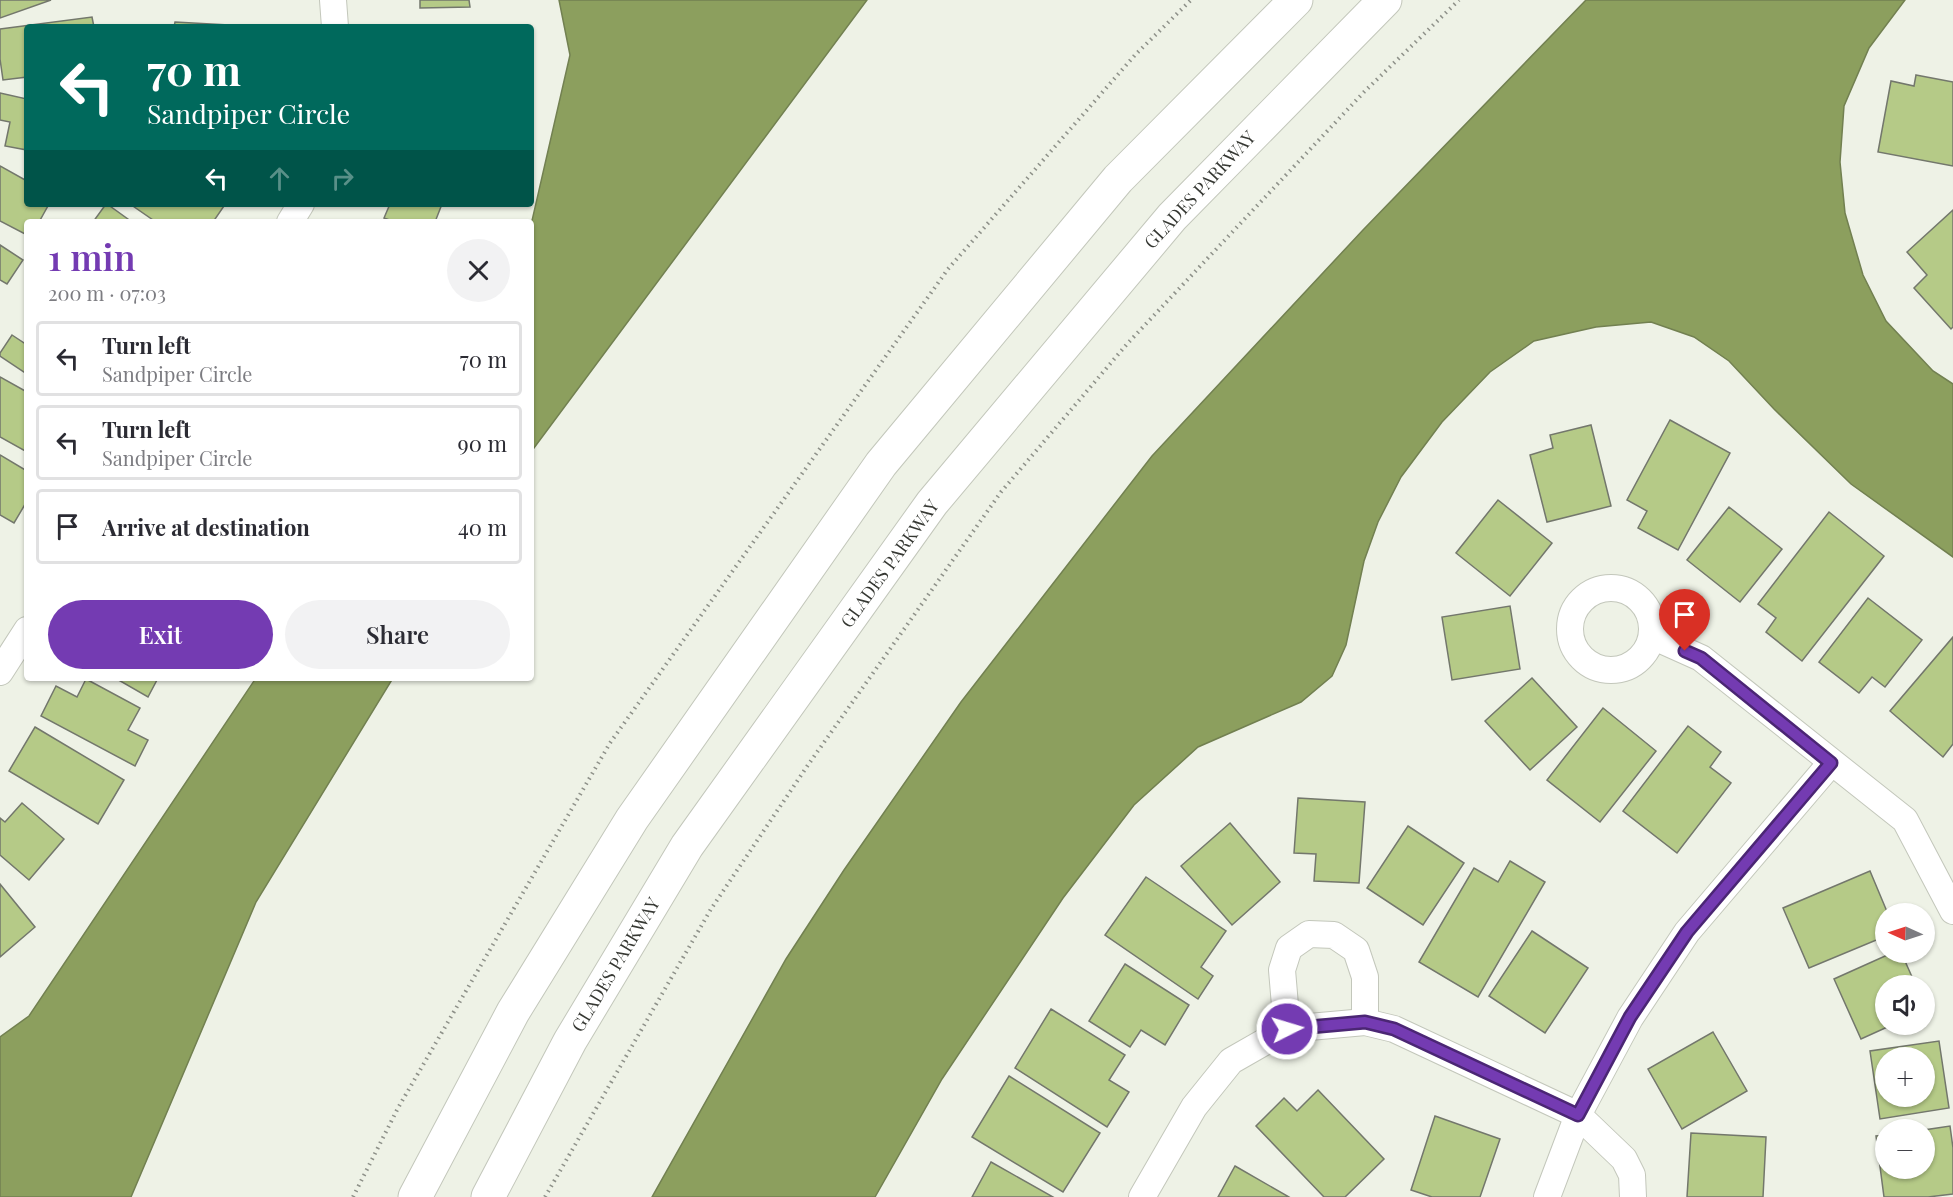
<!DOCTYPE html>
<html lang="en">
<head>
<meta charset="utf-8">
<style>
	:root { --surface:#fff; --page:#f2f2f3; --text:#2b2b33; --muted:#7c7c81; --line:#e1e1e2; --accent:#743bb2 }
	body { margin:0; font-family:"Playfair Display",serif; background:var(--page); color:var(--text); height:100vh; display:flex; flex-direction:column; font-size:22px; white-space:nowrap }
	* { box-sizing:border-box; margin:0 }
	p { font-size:20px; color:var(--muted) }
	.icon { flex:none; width:33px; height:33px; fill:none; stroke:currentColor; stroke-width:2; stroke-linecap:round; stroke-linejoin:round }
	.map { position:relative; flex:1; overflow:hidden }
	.sheet { position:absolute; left:24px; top:219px; width:510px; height:462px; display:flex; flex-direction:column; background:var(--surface); border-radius:6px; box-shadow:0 2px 4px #0004 }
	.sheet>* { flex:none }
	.guide { position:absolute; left:24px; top:24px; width:510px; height:183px; border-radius:6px; box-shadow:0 2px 4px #0004; background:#00695c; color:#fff; overflow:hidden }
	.needle { width:39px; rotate:273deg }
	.buttons { position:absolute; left:1875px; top:903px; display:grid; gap:12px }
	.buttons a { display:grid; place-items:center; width:60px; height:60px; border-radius:50%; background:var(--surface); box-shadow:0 2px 4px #0004; font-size:30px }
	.pin { position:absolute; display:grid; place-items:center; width:51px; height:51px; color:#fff; margin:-62px -26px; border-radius:50% 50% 50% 0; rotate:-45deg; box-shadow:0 0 6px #0007 }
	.pin .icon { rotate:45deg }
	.me { position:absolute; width:66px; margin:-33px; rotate:85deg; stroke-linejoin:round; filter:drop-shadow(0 0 4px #0008) }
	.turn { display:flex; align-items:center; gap:21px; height:126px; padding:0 24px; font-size:27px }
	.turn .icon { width:78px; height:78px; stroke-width:2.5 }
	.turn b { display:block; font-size:42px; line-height:51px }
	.lanes { display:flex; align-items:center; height:57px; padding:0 24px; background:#0003; justify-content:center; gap:30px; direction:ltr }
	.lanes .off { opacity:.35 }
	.round { display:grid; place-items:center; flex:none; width:63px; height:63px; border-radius:32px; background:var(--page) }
	.summary { display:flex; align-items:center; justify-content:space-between; height:102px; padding:0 24px }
	h1 { font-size:36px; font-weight:600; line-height:45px; color:var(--accent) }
	.cta { display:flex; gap:12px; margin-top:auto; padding:12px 24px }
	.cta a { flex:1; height:69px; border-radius:36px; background:var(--accent); color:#fff; font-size:24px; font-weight:600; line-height:69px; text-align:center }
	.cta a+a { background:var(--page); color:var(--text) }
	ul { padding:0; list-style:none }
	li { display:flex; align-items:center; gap:18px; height:75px; margin:0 12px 9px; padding:0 12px; border:3px solid var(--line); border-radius:6px }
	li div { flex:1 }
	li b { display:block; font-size:22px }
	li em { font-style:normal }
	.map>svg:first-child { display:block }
	.water { fill:#8c9f5e; stroke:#728051; stroke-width:1.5 }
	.building { fill:#b5ca87; stroke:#73776c; stroke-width:1.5; fill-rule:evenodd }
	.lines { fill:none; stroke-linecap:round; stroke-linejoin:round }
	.minor-casing { stroke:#c3c7bb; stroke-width:28 }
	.primary-casing { stroke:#c3c7bb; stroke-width:35 }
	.path { stroke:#8e9189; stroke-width:4; stroke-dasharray:1.5 4.5; stroke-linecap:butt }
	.minor { stroke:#fff; stroke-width:26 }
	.primary { stroke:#fff; stroke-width:33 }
	.route-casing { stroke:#4b2674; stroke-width:15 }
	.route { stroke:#743bb2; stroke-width:10 }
	.labels { text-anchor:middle; stroke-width:6; stroke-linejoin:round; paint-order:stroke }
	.street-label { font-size:18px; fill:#363833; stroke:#fff }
</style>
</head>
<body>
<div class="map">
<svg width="1953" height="1197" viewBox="0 0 1953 1197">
	<rect width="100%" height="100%" fill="#eef2e6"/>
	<g class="water">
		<polygon points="559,0 867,0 531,452 531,225 570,55"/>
		<polygon points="1586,0 1905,0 1869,48 1844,106 1840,162 1845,213 1863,275 1886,321 1933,371 1953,384 1953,557 1851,484 1774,409 1729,361 1694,337 1651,322 1596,327 1534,341 1490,372 1442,422 1401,477 1378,522 1364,561 1346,645 1332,676 1301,702 1198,747 1134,805 1063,898 942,1079 875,1197 652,1197 786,959 844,870 961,702 1152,456 1363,230"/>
		<polygon points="256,678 393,678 256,902 131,1197 0,1197 0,1037 29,1016"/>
	</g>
	<g class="building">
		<polygon points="0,0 51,0 0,18"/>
		<polygon points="420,0 469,0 470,7 420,8"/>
		<polygon points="92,17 94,27 27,27 27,77 3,80 0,59 0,29"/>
		<polygon points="175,22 266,27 174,27"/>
		<polygon points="1916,75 1953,82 1953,166 1878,152 1891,81 1914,86"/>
		<polygon points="0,93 27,99 27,150 5,146 10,122 0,120"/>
		<polygon points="0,166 27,181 27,204 49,204 39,222 27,222 27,235 0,221"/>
		<polygon points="106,204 107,204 132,222 93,222"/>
		<polygon points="130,204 221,204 224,206 213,222 156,222"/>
		<polygon points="390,204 442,204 435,222 395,222 384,218"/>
		<polygon points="1953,210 1953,327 1951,329 1914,288 1927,275 1907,252"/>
		<polygon points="0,245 23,260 7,284 0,280"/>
		<polygon points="12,335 27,345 27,374 0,356 0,353"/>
		<polygon points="0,377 27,392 27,452 0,437"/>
		<polygon points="1670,420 1730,453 1678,550 1638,528 1647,511 1627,500"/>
		<polygon points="1591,425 1611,506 1547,522 1530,455 1553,448 1550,435"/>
		<polygon points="0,455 27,471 27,501 14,523 0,515"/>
		<polygon points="1498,500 1552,543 1510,596 1456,553"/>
		<polygon points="1729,507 1782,549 1740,602 1687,560"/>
		<polygon points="1829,512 1884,556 1802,661 1766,632 1776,618 1758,604"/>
		<polygon points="1868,598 1922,640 1885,687 1872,677 1859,693 1819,662"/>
		<polygon points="1510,606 1520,669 1452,680 1442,617"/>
		<polygon points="1953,637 1953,744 1943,757 1890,711"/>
		<polygon points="115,678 158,678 148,697"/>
		<polygon points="1532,678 1577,727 1530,770 1485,721"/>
		<polygon points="86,679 140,708 128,730 148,740 135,766 41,716 56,686 77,697"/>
		<polygon points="1603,708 1656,751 1600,822 1547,780"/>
		<polygon points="1688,726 1721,752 1710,767 1731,783 1677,853 1623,811"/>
		<polygon points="35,727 124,780 98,824 9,771"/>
		<polygon points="1298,798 1365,802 1359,883 1314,881 1316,854 1294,853"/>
		<polygon points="22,803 64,839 29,880 0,855 0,818 5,822"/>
		<polygon points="1230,823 1280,882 1232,925 1181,866"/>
		<polygon points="1408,826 1464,863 1423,925 1367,888"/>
		<polygon points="1510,861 1545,882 1478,997 1419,962 1474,868 1498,882"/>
		<polygon points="1870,871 1888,914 1886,914 1886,936 1809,968 1783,908"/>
		<polygon points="1146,877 1226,931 1201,967 1213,976 1198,999 1105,935"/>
		<polygon points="0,884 35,927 0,957"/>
		<polygon points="1532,931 1588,968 1545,1033 1489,996"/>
		<polygon points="1894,952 1901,952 1916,986 1886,986 1886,1024 1894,1024 1861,1039 1834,979"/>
		<polygon points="1125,964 1189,1005 1165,1045 1141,1030 1130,1047 1089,1021"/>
		<polygon points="1051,1009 1125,1055 1109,1080 1129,1092 1107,1127 1015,1068"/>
		<polygon points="1713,1032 1747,1091 1682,1129 1648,1069"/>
		<path d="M 1939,1041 L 1949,1108 L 1880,1119 L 1870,1051 ZM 1886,1058 L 1924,1058 L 1924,1096 L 1886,1096 Z"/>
		<polygon points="1009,1076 1100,1133 1063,1192 972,1137"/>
		<polygon points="1318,1090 1384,1159 1345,1197 1324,1197 1256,1126 1284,1098 1297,1111"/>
		<polygon points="1435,1116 1500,1139 1480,1197 1432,1197 1411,1190"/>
		<polygon points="1950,1126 1953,1148 1953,1194 1928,1197 1884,1197 1876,1136 1886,1135 1886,1168 1924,1168 1924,1130"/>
		<polygon points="1691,1133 1766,1137 1763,1197 1687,1197"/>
		<polygon points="991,1162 1053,1197 972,1197"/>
		<polygon points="1235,1166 1289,1197 1218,1197"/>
	</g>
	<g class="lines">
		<defs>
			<g id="minor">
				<polyline points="333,0 335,27"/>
				<polyline points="290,222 301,204"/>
				<circle cx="1611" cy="629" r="41"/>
				<polyline points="1652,636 1701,658 1905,820 1953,911"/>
				<polyline points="0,672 27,630"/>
				<polyline points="1287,1029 1282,970 1289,948 1309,934 1334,935 1356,950 1365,977 1365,1022"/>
				<polyline points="1142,1197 1194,1107 1231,1061 1287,1029 1365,1022 1394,1029 1578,1115 1624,1159 1632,1175 1633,1197"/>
				<polyline points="1547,1197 1578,1115 1630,1018 1687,932 1831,763"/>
			</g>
			<g id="primary">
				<polyline points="415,1197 513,1012 632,819 881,464 1118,179 1296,0"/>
				<polyline points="488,1197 570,1041 687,846 932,503 1172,217 1385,0"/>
			</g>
		</defs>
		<use href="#minor" class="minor-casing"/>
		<use href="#primary" class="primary-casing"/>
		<g class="path">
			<polyline points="353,1197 398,1108 610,743 948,269 1135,55 1191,0"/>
			<polyline points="545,1197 711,909 808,765 1001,492 1127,344 1364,92 1459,0"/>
		</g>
		<use href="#minor" class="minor"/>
		<use href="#primary" class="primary"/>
	</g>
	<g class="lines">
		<defs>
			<polyline id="route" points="1287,1029 1365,1022 1394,1029 1578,1115 1630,1017 1687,932 1831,763 1701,658 1685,651"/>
		</defs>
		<use href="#route" class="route-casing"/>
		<use href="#route" class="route"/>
	</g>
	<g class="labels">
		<g class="street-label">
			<text transform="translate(1200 190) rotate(-47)" y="6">GLADES PARKWAY</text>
			<text transform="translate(890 564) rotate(-54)" y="6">GLADES PARKWAY</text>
			<text transform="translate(616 965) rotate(-59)" y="6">GLADES PARKWAY</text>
		</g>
	</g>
</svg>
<div class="buttons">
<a><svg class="needle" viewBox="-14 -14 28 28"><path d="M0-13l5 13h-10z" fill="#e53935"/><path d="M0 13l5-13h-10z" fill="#7c7c81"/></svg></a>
<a><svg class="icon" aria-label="sound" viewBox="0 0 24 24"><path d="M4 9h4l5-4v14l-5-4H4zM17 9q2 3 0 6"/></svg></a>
<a>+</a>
<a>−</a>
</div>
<div class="pin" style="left:1685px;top:651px;background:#d93025"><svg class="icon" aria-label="arrive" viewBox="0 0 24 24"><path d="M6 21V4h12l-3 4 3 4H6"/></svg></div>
<svg class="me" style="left:1287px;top:1029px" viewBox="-20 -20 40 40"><circle r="17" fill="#743bb2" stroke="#fff" stroke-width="3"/><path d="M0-11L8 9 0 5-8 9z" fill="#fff"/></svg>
<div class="guide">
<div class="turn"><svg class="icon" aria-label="left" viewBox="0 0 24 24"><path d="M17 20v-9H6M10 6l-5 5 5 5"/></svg><div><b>70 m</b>Sandpiper Circle</div></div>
<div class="lanes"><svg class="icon" aria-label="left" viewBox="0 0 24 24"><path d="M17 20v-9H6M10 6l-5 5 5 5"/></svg><svg class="icon off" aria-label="ahead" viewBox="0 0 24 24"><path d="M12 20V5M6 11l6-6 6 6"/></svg><svg class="icon off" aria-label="right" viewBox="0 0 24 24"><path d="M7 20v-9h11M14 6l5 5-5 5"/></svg></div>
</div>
<section class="sheet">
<div class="summary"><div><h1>1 min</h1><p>200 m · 07:03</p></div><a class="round"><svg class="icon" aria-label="close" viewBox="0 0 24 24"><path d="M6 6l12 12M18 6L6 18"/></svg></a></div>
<ul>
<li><svg class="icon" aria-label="left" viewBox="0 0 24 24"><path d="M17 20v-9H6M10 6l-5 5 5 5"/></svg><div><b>Turn left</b><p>Sandpiper Circle</p></div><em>70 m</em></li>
<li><svg class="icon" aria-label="left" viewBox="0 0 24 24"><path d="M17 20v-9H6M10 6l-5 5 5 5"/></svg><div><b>Turn left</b><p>Sandpiper Circle</p></div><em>90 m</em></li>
<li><svg class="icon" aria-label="arrive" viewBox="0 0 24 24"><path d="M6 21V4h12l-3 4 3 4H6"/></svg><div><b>Arrive at destination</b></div><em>40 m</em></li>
</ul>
<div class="cta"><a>Exit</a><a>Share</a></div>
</section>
</div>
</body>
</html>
